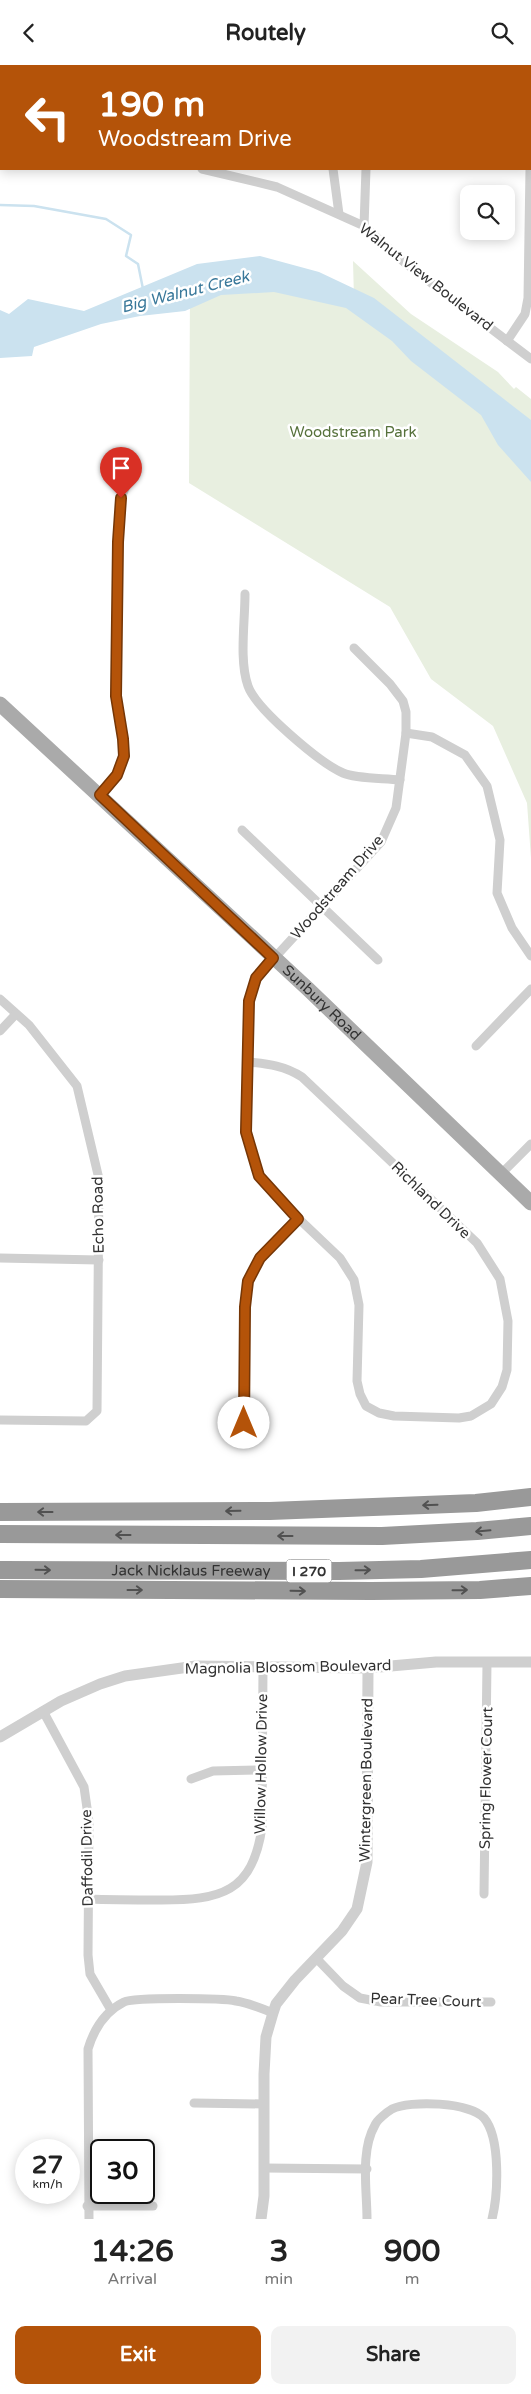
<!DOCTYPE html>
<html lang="en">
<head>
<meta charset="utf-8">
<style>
	:root { --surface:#fff; --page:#f2f2f2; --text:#222; --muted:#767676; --accent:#b45309 }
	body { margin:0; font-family:"Varela Round",sans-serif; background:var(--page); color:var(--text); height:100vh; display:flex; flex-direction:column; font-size:19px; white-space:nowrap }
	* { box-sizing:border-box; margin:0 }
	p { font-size:16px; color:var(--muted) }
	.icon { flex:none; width:28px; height:28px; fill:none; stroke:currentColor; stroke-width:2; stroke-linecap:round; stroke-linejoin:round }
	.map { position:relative; height:2154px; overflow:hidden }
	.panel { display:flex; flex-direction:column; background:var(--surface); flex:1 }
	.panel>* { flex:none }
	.hud { position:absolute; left:0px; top:0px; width:531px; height:105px; box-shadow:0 2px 12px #0003; background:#b45309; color:#fff; overflow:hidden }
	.controls { position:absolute; left:460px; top:120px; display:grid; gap:10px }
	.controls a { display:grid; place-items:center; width:55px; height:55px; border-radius:10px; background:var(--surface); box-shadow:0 2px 12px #0003; font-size:25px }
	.speed { position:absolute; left:15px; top:2074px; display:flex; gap:10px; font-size:25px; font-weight:700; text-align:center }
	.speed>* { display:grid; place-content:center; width:65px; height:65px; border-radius:50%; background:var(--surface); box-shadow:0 2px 12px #0003; line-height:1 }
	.speed small { font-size:12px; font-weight:400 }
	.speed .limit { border:2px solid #111; border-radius:8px; background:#fff; color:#111 }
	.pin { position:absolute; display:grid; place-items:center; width:42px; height:42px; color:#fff; margin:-51px -21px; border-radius:50% 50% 50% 0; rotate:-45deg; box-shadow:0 0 5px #0007 }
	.pin .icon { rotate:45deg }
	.me { position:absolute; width:55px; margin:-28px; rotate:0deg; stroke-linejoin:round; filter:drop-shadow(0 0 4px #0008) }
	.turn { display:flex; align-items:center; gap:18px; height:105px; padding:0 15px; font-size:22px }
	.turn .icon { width:65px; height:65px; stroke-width:2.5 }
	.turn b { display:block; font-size:35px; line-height:42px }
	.eta { display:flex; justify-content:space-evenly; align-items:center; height:85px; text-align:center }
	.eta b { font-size:30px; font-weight:700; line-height:35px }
	.cta { display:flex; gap:10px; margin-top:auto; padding:10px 15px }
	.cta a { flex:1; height:58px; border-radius:10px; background:var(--accent); color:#fff; font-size:20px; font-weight:700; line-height:58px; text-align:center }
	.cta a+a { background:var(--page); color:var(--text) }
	header { display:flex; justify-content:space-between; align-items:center; height:65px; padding:0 15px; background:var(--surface); font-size:22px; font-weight:700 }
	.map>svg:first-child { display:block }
	.green { fill:#e8efe0 }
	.water { fill:#cbe2ef }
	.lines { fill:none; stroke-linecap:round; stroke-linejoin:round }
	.stream { stroke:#cbe2ef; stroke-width:2.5 }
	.minor { stroke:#cfcfcf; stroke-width:9 }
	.tertiary { stroke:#cfcfcf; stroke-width:11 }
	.primary { stroke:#aaa; stroke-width:15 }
	.motorway { stroke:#999; stroke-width:18 }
	.oneway { stroke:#515151 }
	.route-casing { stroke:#753606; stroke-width:12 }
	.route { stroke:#b45309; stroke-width:9 }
	.labels { text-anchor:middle; stroke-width:5; stroke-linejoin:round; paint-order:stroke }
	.shield { fill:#fff; stroke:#707070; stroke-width:1 }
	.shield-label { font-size:14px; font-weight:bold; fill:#323232 }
	.street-label { font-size:15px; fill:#323232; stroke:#fff }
	.park-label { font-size:15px; fill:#56713b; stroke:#fff }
	.water-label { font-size:16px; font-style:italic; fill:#39789a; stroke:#fff }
</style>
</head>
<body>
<header><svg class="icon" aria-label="back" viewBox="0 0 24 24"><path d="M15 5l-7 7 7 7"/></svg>Routely<svg class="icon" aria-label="search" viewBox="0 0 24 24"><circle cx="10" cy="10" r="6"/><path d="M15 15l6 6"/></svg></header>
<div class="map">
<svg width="531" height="2154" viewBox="0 0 531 2154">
	<rect width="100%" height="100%" fill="#fff"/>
	<polygon class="green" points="353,196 411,249 498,307 514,324 516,322 531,334 531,793 527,738 493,661 431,614 390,542 189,418 190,222 252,208 354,234"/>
	<polygon class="water" points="260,191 319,207 374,233 531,355 531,417 498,380 481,350 411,296 392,276 346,243 274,227 221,230 185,246 140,251 101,259 34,282 32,291 0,293 0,245 9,249 28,234 84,246 197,199"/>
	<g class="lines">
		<polyline class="stream" points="0,140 34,141 106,154 131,170 126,191 138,199 143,224"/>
		<g class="minor">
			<polyline points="171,0 171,1"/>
			<polyline points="234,0 234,1"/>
			<polyline points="321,0 321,1"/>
			<polyline points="369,1 369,0"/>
			<polyline points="530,1 530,0"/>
			<polyline points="0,25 1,37"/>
			<polyline points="202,104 277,122 364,161 405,198 531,294"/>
			<polyline points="333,104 339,149"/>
			<polyline points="364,161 366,104"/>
			<polyline points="507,276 525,249 528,233 530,104"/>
			<path d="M 245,529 C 245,557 239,596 248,621 C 256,644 320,698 343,708 C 357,714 384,713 400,715"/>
			<polyline points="406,668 432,672 465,690 487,721 500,775 497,828 512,863 531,891"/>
			<polyline points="100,730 117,710 124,691 123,675 115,631 118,477 121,433 131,408"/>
			<polyline points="242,765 378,895"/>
			<polyline points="0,934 29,960 77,1021 99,1114 97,1346 86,1356 0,1355"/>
			<polyline points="0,966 16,949"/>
			<polyline points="476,981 531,924"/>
			<path d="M 249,997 C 269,999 285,1001 302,1012 L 477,1178 L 500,1214 L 508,1256 L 507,1305 L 502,1322 L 491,1339 L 471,1351 L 459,1353 L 394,1351 L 379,1348 L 366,1341 L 360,1329 L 357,1316 L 359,1240 L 354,1215 L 340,1193 L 299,1154 L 259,1111 L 245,1067 L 249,936 L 256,913 L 381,777 L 396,743 L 406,668 L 406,647 L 403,636 L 390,619 L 354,583"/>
			<polyline points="501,1109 531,1079"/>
			<polyline points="0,1193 99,1195"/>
			<polyline points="244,1358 245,1242 248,1216 259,1193 299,1154"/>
			<polyline points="43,1646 84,1722 89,1757 88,1890 90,1909 111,1945"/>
			<polyline points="191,1714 213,1706 262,1705"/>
			<polyline points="484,1829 487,1598"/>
			<path d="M 88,1834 C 113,1835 137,1835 161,1835 C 220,1835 253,1828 262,1762 L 263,1601"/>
			<polyline points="317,1894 343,1921 360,1933 381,1937 491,1937"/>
			<polyline points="194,2038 264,2039"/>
			<polyline points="264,2103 367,2104"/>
			<polyline points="87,2141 153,2141"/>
			<path d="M 89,2154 L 88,1984 C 94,1964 104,1947 124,1937 C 135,1932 223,1933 236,1936 C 249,1938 261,1943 273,1948"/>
			<path d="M 367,2154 C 367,2125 360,2086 375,2060 C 377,2055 387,2047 392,2044 C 410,2035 470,2037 484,2053 C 501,2073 498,2130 492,2154"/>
		</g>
		<g class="tertiary">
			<polyline points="0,1672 61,1636 100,1619 125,1611 196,1601 368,1603 436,1597 531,1597"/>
			<polyline points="261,2154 264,2131 264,2009 266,1972 273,1948 276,1939 295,1915 342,1866 357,1844 367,1797 368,1603"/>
		</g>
		<path class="primary" id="s1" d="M 0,639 L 308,924 L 531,1138"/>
		<g class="motorway">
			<polyline points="0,1447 270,1446 476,1438 531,1432"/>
			<polyline points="0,1469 382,1471 477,1466 531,1461"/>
			<path id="s2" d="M 0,1505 L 339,1506 L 421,1504 L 531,1495"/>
			<polyline points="0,1524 371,1526 480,1525 531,1521"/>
		</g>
	</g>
	<defs><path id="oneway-shaft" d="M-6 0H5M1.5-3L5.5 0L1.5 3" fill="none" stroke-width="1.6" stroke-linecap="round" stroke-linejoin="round" transform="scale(1.25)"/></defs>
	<g class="oneway">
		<use href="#oneway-shaft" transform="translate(430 1440) rotate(178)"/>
		<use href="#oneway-shaft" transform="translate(233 1446) rotate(179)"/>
		<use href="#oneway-shaft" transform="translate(45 1447) rotate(180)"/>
		<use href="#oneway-shaft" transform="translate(483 1466) rotate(175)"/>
		<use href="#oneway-shaft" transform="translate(123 1470) rotate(-180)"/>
		<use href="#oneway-shaft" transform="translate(285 1471) rotate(-180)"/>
		<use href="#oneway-shaft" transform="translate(43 1505) rotate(1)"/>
		<use href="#oneway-shaft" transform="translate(363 1505) rotate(-1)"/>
		<use href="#oneway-shaft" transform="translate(135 1525)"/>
		<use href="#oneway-shaft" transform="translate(460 1525) rotate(-1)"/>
		<use href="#oneway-shaft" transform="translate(298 1526) rotate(1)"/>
	</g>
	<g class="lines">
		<defs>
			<polyline id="route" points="121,433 118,477 116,631 123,674 124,691 117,710 100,730 273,893 256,913 249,936 246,1067 259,1111 298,1154 260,1193 248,1216 245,1242 244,1358"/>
		</defs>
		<use href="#route" class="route-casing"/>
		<use href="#route" class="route"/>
	</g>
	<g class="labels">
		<rect class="shield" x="286.5" y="1494.5" width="45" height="23" rx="4"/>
		<g class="shield-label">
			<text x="309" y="1511">I 270</text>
		</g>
		<g class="street-label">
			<text transform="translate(426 212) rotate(38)" y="5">Walnut View Boulevard</text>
			<text transform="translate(337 822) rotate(-49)" y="5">Woodstream Drive</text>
			<text dy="5" stroke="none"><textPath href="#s1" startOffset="439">Sunbury Road</textPath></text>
			<text transform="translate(431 1135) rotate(44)" y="5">Richland Drive</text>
			<text transform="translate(98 1150) rotate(-91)" y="5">Echo Road</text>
			<text dy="5" stroke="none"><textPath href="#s2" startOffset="191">Jack Nicklaus Freeway</textPath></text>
			<text transform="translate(288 1602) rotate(-1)" y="5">Magnolia Blossom Boulevard</text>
			<text transform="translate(261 1699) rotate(-89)" y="5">Willow Hollow Drive</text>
			<text transform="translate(486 1713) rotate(-89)" y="5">Spring Flower Court</text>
			<text transform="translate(366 1715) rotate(-89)" y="5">Wintergreen Boulevard</text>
			<text transform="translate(87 1793) rotate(-91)" y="5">Daffodil Drive</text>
			<text transform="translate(426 1935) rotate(2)" y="5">Pear Tree Court</text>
		</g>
		<g class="park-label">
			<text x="353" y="372">Woodstream Park</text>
		</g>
		<g class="water-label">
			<text transform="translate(185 226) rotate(-14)" y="6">Big Walnut Creek</text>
		</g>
	</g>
</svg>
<div class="controls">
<a><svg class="icon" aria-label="search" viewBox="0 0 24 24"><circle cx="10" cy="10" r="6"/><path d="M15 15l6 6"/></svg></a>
</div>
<div class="speed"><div>27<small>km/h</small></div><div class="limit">30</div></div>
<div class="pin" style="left:121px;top:433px;background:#d93025"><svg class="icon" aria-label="arrive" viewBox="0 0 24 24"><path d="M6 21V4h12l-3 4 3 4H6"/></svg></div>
<svg class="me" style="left:244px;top:1358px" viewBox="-20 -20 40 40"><circle r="19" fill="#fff"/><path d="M0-13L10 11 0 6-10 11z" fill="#b45309"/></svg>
<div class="hud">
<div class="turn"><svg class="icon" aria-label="left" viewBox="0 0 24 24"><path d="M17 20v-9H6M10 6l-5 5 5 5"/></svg><div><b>190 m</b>Woodstream Drive</div></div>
</div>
</div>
<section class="panel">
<div class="eta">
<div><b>14:26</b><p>Arrival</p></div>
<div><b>3</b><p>min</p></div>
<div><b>900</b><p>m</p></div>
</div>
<div class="cta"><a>Exit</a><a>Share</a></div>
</section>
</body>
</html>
